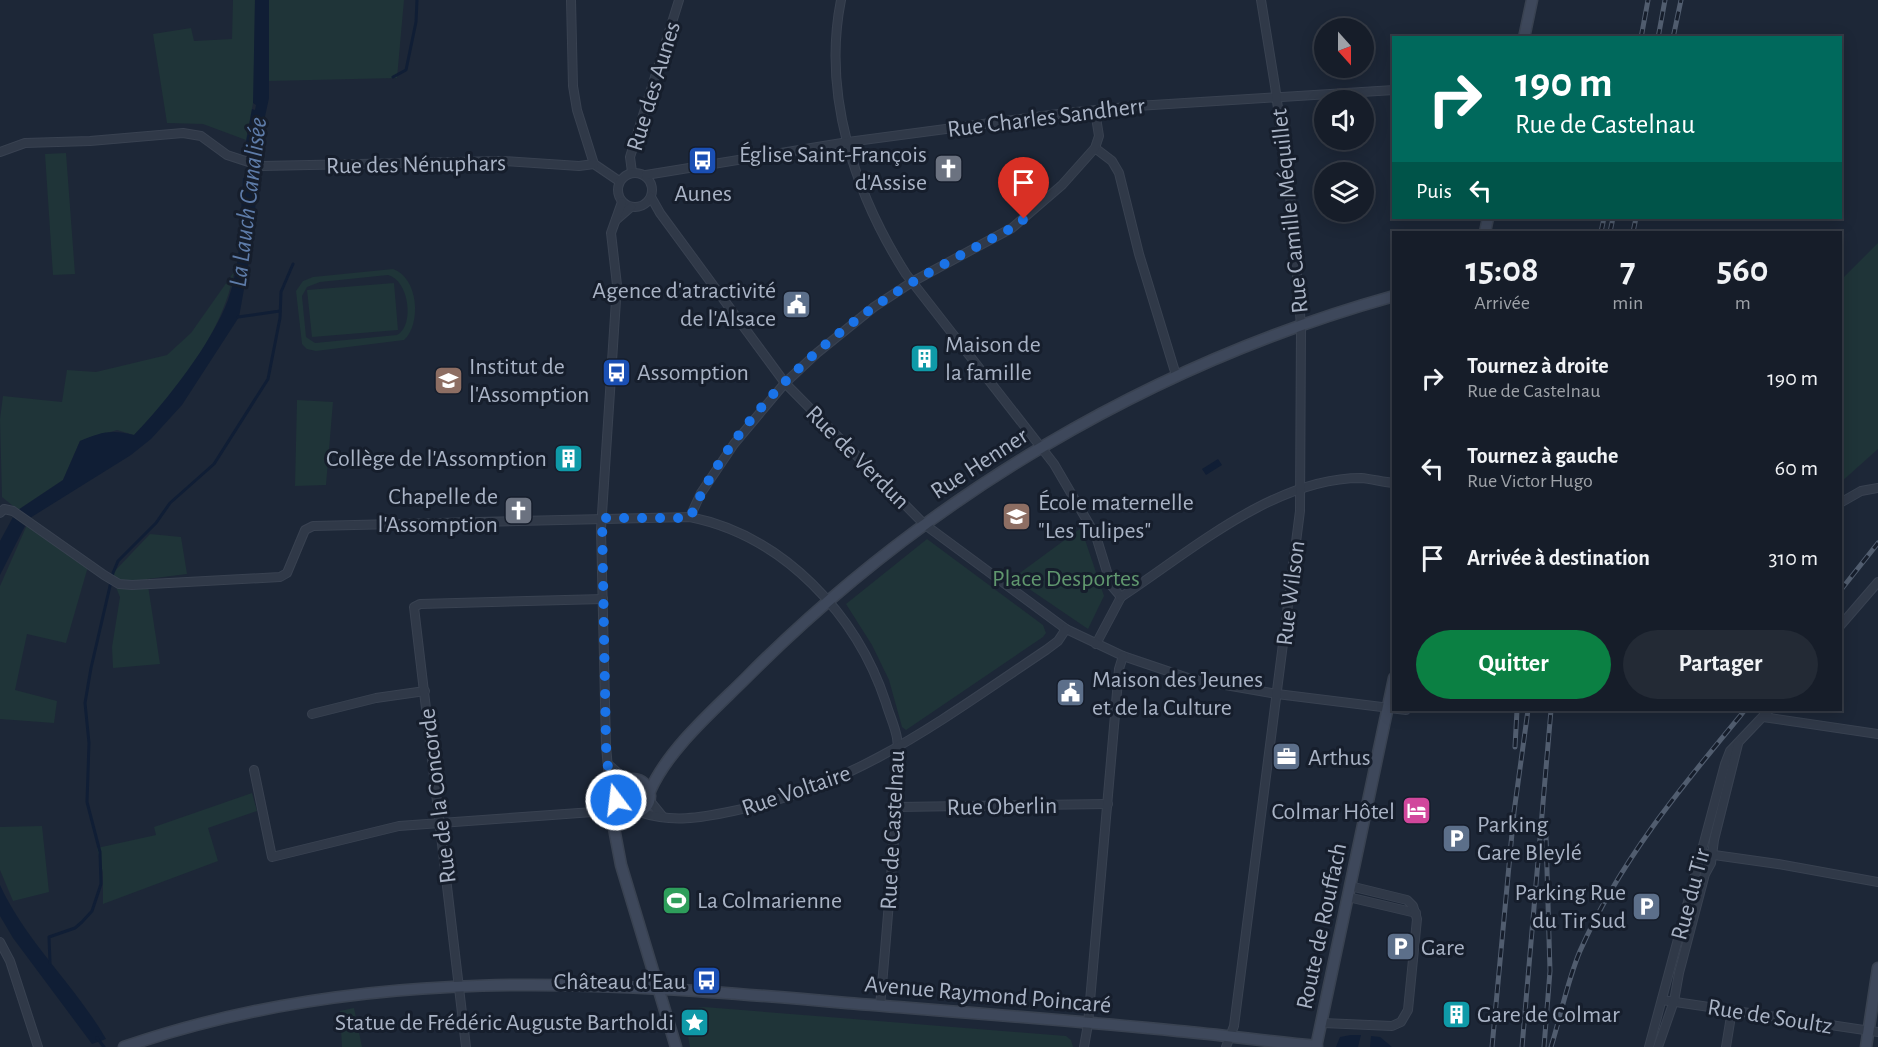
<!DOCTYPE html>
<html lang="fr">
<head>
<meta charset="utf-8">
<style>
	:root { --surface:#161d29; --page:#232a35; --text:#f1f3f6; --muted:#9ea2a8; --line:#353b46; --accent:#0b8043 }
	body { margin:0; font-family:"Alegreya Sans",sans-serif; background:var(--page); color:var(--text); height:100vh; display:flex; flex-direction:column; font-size:22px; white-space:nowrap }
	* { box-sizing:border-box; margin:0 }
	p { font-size:20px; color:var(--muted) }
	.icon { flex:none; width:33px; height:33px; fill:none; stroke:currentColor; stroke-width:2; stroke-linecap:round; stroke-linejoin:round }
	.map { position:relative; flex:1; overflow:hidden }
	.side { position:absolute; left:1392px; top:231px; width:450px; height:480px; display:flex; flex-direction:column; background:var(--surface); border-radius:0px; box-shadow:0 3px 15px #0003,0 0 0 2px var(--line) }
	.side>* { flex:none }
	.hud { position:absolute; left:1392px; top:36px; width:450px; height:183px; border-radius:0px; box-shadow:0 3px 15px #0003,0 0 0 2px var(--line); background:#00695c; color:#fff; overflow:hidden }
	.needle { width:39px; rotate:159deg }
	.buttons { position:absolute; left:1314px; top:18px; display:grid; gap:12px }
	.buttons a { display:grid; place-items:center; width:60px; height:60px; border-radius:50%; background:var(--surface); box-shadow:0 3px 15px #0003,0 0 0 2px var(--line); font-size:30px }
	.pin { position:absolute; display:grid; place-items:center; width:51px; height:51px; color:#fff; margin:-62px -26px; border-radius:50% 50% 50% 0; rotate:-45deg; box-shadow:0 0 6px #0007 }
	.pin .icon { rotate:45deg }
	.me { position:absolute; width:66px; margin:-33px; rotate:345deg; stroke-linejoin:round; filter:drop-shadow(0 0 4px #0008) }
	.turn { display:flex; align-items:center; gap:21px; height:126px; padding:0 24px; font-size:27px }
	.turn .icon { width:78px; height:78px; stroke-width:2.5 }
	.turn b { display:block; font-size:42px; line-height:51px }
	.then { display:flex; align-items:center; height:57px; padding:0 24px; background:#0003; gap:12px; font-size:22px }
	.eta { display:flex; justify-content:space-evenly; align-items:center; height:102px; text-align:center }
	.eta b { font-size:36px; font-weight:600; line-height:42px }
	.button { display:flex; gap:12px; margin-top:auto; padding:12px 24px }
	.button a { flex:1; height:69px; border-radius:36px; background:var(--accent); color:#fff; font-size:24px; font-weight:600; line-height:69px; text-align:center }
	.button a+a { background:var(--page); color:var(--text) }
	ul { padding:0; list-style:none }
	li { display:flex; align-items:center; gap:18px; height:90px; padding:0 24px }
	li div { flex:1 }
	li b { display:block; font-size:22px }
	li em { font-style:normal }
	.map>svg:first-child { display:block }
	.green { fill:#1f3438; fill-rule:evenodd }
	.water { fill:#101e35 }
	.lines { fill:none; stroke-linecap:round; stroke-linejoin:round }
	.stream { stroke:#101e35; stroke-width:3 }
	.street-casing { stroke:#394251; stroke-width:10 }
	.secondary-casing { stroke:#394251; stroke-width:13 }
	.street { stroke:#303948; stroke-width:8 }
	.secondary { stroke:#3e485b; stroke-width:10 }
	.rail-casing { stroke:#515d6f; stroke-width:5 }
	.rail { stroke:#161e2c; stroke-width:3; stroke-dasharray:9; stroke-linecap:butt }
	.route { stroke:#1a73e8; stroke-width:10; stroke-dasharray:0 18 }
	.labels { text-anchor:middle; stroke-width:6; stroke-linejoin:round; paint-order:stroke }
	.street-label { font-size:24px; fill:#a9b3c5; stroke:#161e2c }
	.poi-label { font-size:24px; fill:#a9b3c5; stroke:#161e2c; text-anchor:start }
	.park-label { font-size:24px; fill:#60976e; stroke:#161e2c }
	.water-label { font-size:26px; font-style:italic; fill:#5e7ca9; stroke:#161e2c }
</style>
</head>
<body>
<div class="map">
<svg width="1878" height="1047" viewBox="0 0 1878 1047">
	<rect width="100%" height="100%" fill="#1d2737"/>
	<g class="green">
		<polygon points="233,0 255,0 254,98 246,140 203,124 167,123 153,34 191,28 194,41 232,39"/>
		<polygon points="269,0 404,0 397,78 269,81"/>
		<polygon points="66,153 75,274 53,275 45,154"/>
		<polygon points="1878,243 1878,449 1841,482 1841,280"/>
		<path d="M 393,269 C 418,277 422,324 404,340 L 316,351 L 307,349 L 302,344 L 296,291 L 303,281 L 313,277 ZM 388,275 C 409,280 415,326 397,335 L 315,343 L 306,337 L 302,296 L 307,287 L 320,282 Z"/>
		<path d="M 234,272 C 223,332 177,392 134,435 L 117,430 L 80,441 L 63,480 L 18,510 L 2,497 L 0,419 L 3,396 L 62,402 L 67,370 L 96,372 L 167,355 L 191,333 Z"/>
		<polygon points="394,283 398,330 312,337 307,290"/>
		<polygon points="297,400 333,402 326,485 295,486"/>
		<polygon points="30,518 89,563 66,643 27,634 15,690 57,701 54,723 0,719 0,586"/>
		<polygon points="1081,528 1104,596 1088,629 1013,578"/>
		<polygon points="150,534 181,537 187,574 147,579 160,664 113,668 112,647 120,597 111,575"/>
		<polygon points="927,539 1043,625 1046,633 1043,637 906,730 902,727 889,680 872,645 846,604"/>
		<polygon points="252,793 257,811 208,828 218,861 103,904 103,873 97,848 156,835 154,827"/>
		<polygon points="42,826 49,892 13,901 0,870 0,827"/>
		<polygon points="704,1007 1066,1036 1071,1040 1073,1047 690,1047 684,1015 690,1009"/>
		<polygon points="354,1008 362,1047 342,1047 340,1011"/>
	</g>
	<g class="water">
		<polygon points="255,0 269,0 269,98 256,158 244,154 252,109 255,110 256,105 253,103"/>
		<path d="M 256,174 L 255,228 L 239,317 L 182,405 L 151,439 L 131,455 L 30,518 L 18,510 L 63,480 L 80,441 C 100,432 112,429 134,435 C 166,402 212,343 228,300 C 242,261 240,218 243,178 Z"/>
		<polygon points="1218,459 1222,465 1206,475 1202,469"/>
		<polygon points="13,517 25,526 0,575 0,541"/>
		<path d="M 0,885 C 26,942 75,985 106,1039 L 92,1044 L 13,938 L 0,916 Z"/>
		<polygon points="1351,1035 1361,1035 1358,1047 1336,1047 1340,1037"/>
		<polygon points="1371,1036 1380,1037 1392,1047 1370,1047"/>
	</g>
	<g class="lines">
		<g class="stream">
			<polyline points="393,77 406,70 416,22 417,0"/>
			<polyline points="250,179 250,153"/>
			<polyline points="238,317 280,311"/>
			<polyline points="50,963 49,937 75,928 82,922 92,911 101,884 100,852 87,802 89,743 85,703 91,668 113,573 118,561 156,523 170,503 214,464 268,379 280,318 281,292 293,264"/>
			<polyline points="97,1038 104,1047"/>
		</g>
		<defs>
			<g id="street">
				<polyline points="571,0 573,86 577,110 594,164 619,181"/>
				<path d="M 841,0 C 822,95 855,194 906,274 L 1054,464 L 1096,536 L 1111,585 L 1121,597 L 1096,644"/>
				<polyline points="1095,148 1112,161 1119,173 1139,254 1176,375"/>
				<polyline points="0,152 25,143 90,141 183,133 201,136 227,155 261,166 504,161 579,166 594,164"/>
				<polyline points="632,172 630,157 679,0"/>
				<circle cx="635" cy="190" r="17"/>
				<polyline points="646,175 848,142 1066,113 1137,106 1394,90"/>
				<polyline points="651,197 660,213 785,383 924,524 1066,629 1123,656 1191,679 1277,694 1406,710"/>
				<polyline points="616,220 631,207"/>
				<polyline points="1840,503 1861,491 1878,488"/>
				<path d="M 0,513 L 4,509 L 13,511 L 104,575 L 119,584 L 132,585 L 280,577 L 287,573 L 305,530 L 313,526 L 690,517 C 784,536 857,615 886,703 C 889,714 895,726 897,738 C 902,774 896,815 893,851 C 889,903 885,954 880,1006"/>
				<polyline points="690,517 701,493 734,444 785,383 817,353 874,307 912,282 1012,228 1062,185 1095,148 1099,136 1095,111"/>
				<path d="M 1121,597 C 1191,551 1274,478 1361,478 C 1372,479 1383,482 1394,483"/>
				<polyline points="1840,626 1878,582"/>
				<polyline points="312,714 376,698 425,691"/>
				<polyline points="1763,717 1878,734"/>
				<polyline points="609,765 626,780"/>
				<polyline points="254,770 272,857 399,826 593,812 613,823"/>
				<polyline points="616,792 609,779 606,746 601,529 617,285 611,233 622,202"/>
				<polyline points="650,801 663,817"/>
				<polyline points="897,807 1108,804"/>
				<path d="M 639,812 C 672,823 700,818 733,811 C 857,786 944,718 1046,650 L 1058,641 L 1066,629"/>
				<polyline points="1700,853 1778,864 1878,882"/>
				<polyline points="1348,897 1416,913"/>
				<polyline points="0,942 10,961 38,1047"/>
				<polyline points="1662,1000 1878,1032"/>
				<polyline points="1323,1023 1392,1026 1401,1022 1408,1010 1417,919 1413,906 1407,900 1350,886"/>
				<polyline points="466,1047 414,607 420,604 603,599"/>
				<polyline points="1084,1047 1088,1024 1119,669 1123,656"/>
				<polyline points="1226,1047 1234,1026 1300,511 1301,326 1292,212 1275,86 1261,0"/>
				<polyline points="1649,1047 1725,764 1730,751 1769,710"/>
				<polyline points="1658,1047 1674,1001 1679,973 1705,874 1711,863 1714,840 1738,744"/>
				<polyline points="1726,1047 1732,1010"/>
			</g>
			<g id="secondary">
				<polyline points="1524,38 1532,0"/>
				<polyline points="1485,232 1488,218"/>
				<circle cx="633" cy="796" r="17"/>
				<path d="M 650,791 C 668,749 715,709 747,677 C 925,498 1150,364 1394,296"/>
				<polyline points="620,807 613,823 621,865 676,1047"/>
				<path d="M 124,1047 C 364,964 599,981 847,1003 C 958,1012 1068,1020 1178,1031 C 1225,1035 1270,1042 1317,1046"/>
				<polyline points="1316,1047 1394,678"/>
				<polyline points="1866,1047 1878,968"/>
			</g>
		</defs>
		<use href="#street" class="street-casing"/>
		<use href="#secondary" class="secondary-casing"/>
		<use href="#street" class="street"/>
		<use href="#secondary" class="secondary"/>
		<defs>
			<g id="rail">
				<polyline points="1641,38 1648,0"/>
				<polyline points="1658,38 1665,0"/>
				<polyline points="1673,38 1681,0"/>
				<polyline points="1601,232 1604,218"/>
				<polyline points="1610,232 1613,218"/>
				<polyline points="1633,232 1636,218"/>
				<polyline points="1840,591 1878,543"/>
				<polyline points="1515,747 1517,710"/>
				<polyline points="1492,1047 1514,812 1528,710"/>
				<polyline points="1522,1047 1551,710"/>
				<polyline points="1544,1047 1550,971 1546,836"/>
				<path d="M 1551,1047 C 1561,1015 1567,982 1580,951 C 1620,860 1683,785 1745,710"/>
			</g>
		</defs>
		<use href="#rail" class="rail-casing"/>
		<use href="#rail" class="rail"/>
	</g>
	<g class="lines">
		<path class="route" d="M 616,800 L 616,792 L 609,779 L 606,746 L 602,518 L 690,518 C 726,433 800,359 874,307 C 917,277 965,253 1012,228 L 1024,219"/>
	</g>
	<defs>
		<symbol id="bus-square" viewBox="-11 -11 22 22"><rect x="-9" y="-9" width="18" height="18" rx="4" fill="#1a4fb4" stroke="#161e2c"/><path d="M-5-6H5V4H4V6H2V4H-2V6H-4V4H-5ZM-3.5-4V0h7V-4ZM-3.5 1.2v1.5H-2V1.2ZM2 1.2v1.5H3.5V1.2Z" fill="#fff"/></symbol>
		<symbol id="church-square" viewBox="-11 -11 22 22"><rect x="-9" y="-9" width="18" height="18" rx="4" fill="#6b7280" stroke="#161e2c"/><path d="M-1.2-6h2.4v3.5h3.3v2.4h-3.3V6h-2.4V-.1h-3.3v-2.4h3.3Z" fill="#fff"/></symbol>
		<symbol id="civic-square" viewBox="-11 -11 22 22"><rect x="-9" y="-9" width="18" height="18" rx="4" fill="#5c6f8a" stroke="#161e2c"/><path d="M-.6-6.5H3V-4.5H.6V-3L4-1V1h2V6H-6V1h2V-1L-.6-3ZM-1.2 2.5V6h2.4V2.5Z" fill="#fff"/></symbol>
		<symbol id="building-square" viewBox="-11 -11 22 22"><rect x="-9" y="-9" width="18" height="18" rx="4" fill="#0f9aa8" stroke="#161e2c"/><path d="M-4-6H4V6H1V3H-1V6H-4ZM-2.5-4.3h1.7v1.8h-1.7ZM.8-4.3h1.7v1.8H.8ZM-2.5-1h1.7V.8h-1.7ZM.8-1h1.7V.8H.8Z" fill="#fff"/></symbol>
		<symbol id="school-square" viewBox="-11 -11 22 22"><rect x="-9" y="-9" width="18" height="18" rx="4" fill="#8d6e63" stroke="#161e2c"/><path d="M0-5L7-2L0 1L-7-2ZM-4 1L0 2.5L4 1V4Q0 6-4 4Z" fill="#fff"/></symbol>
		<symbol id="office-square" viewBox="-11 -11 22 22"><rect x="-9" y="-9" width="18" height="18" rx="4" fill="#5c6f8a" stroke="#161e2c"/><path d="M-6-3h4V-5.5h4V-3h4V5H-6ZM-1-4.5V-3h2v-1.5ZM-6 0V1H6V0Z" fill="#fff"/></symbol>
		<symbol id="hotel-square" viewBox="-11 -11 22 22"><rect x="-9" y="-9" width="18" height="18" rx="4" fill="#d1479c" stroke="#161e2c"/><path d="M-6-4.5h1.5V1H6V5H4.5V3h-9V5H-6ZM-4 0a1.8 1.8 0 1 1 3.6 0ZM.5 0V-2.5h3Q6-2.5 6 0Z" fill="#fff"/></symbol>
		<symbol id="parking-square" viewBox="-11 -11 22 22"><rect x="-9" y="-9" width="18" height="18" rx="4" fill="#5c6f8a" stroke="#161e2c"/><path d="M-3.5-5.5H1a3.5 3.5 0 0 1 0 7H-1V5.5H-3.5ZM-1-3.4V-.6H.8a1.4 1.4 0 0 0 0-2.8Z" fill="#fff"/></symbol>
		<symbol id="stadium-square" viewBox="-11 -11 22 22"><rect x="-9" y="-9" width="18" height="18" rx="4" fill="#2e9e5b" stroke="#161e2c"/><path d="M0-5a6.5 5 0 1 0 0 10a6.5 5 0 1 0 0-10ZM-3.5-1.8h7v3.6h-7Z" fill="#fff"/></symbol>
		<symbol id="sight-square" viewBox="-11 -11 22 22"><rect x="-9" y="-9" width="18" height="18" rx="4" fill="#0f9aa8" stroke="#161e2c"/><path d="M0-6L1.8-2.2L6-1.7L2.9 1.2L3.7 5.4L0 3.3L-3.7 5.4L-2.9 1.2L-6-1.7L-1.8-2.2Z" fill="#fff"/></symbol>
	</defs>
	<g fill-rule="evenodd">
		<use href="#bus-square" x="686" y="144" width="33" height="33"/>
		<use href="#church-square" x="932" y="152" width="33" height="33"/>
		<use href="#civic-square" x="780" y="288" width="33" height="33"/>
		<use href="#building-square" x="908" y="342" width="33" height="33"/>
		<use href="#bus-square" x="600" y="356" width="33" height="33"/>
		<use href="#school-square" x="432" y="364" width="33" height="33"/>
		<use href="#building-square" x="552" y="442" width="33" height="33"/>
		<use href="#church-square" x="502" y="494" width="33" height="33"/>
		<use href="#school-square" x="1000" y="500" width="33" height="33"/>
		<use href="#civic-square" x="1054" y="676" width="33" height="33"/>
		<use href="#office-square" x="1270" y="740" width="33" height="33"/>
		<use href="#hotel-square" x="1400" y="794" width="33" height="33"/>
		<use href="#parking-square" x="1440" y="822" width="33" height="33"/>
		<use href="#stadium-square" x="660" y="884" width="33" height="33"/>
		<use href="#parking-square" x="1630" y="890" width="33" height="33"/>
		<use href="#parking-square" x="1384" y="930" width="33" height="33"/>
		<use href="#bus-square" x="690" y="964" width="33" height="33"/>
		<use href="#building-square" x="1440" y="998" width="33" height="33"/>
		<use href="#sight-square" x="678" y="1006" width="33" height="33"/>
	</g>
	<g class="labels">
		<g class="street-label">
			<text transform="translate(653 86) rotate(-73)" y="8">Rue des Aunes</text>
			<text transform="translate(1046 117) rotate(-7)" y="8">Rue Charles Sandherr</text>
			<text transform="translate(416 164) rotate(-1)" y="8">Rue des Nénuphars</text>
			<text transform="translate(1289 211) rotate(-96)" y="8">Rue Camille Méquillet</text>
			<text transform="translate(858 457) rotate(45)" y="8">Rue de Verdun</text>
			<text transform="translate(979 463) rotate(-33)" y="8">Rue Henner</text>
			<text transform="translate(1290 593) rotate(-83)" y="8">Rue Wilson</text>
			<text transform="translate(796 790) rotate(-19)" y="8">Rue Voltaire</text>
			<text transform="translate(437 796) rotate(-97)" y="8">Rue de la Concorde</text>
			<text transform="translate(1002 806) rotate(-1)" y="8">Rue Oberlin</text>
			<text transform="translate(892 830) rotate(-87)" y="8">Rue de Castelnau</text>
			<text transform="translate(1690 894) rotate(-75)" y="8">Rue du Tir</text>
			<text transform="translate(1321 926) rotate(-78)" y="8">Route de Rouffach</text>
			<text transform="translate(988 994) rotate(5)" y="8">Avenue Raymond Poincaré</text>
			<text transform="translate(1770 1016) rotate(9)" y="8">Rue de Soultz</text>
		</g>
		<g class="poi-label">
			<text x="927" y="162" text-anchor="end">Église Saint-François<tspan x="927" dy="28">d'Assise</tspan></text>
			<text x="703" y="201" text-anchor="middle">Aunes</text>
			<text x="776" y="298" text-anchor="end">Agence d'atractivité<tspan x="776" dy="28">de l'Alsace</tspan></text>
			<text x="945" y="352">Maison de<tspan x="945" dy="28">la famille</tspan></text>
			<text x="469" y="374">Institut de<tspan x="469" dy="28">l'Assomption</tspan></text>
			<text x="637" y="380">Assomption</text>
			<text x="547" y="466" text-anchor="end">Collège de l'Assomption</text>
			<text x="498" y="504" text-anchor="end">Chapelle de<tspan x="498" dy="28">l'Assomption</tspan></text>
			<text x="1038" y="510">École maternelle<tspan x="1038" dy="28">"Les Tulipes"</tspan></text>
			<text x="1092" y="687">Maison des Jeunes<tspan x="1092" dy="28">et de la Culture</tspan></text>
			<text x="1308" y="765">Arthus</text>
			<text x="1395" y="819" text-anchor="end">Colmar Hôtel</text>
			<text x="1477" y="832">Parking<tspan x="1477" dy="28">Gare Bleylé</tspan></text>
			<text x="1626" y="900" text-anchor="end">Parking Rue<tspan x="1626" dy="28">du Tir Sud</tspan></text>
			<text x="697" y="908">La Colmarienne</text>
			<text x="1421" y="955">Gare</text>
			<text x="686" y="989" text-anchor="end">Château d'Eau</text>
			<text x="1477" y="1022">Gare de Colmar</text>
			<text x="674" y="1030" text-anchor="end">Statue de Frédéric Auguste Bartholdi</text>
		</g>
		<g class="park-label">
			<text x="1066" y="586">Place Desportes</text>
		</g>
		<g class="water-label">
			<text transform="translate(247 202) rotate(-83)" y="9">La Lauch Canalisée</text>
		</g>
	</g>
</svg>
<div class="buttons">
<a><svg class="needle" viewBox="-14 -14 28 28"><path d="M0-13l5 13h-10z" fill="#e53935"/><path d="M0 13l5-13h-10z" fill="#9ea2a8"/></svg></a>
<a><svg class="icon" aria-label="sound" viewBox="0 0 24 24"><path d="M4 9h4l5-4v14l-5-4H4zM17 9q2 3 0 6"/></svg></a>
<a><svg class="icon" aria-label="layers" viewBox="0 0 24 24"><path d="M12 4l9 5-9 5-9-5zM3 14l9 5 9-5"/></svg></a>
</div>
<div class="pin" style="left:1024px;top:219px;background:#d93025"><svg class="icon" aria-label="arrive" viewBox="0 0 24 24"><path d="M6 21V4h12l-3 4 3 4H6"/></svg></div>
<svg class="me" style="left:616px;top:800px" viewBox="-20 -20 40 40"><circle r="17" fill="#1a73e8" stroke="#fff" stroke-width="3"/><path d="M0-11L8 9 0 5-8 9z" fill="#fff"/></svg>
<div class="hud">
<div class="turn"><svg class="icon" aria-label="right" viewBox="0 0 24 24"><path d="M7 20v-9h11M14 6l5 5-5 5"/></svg><div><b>190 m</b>Rue de Castelnau</div></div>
<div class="then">Puis<svg class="icon" aria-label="left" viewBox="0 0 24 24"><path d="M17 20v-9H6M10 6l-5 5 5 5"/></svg></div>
</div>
<section class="side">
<div class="eta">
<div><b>15:08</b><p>Arrivée</p></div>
<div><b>7</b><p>min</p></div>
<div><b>560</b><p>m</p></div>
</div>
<ul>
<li><svg class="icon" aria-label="right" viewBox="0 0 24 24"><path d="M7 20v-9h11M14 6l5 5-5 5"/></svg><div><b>Tournez à droite</b><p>Rue de Castelnau</p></div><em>190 m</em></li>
<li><svg class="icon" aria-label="left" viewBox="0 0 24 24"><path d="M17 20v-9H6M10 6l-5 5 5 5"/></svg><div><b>Tournez à gauche</b><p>Rue Victor Hugo</p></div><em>60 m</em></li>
<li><svg class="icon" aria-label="arrive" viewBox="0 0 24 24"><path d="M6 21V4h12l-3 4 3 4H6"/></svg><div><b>Arrivée à destination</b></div><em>310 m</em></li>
</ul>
<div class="button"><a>Quitter</a><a>Partager</a></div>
</section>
</div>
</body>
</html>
